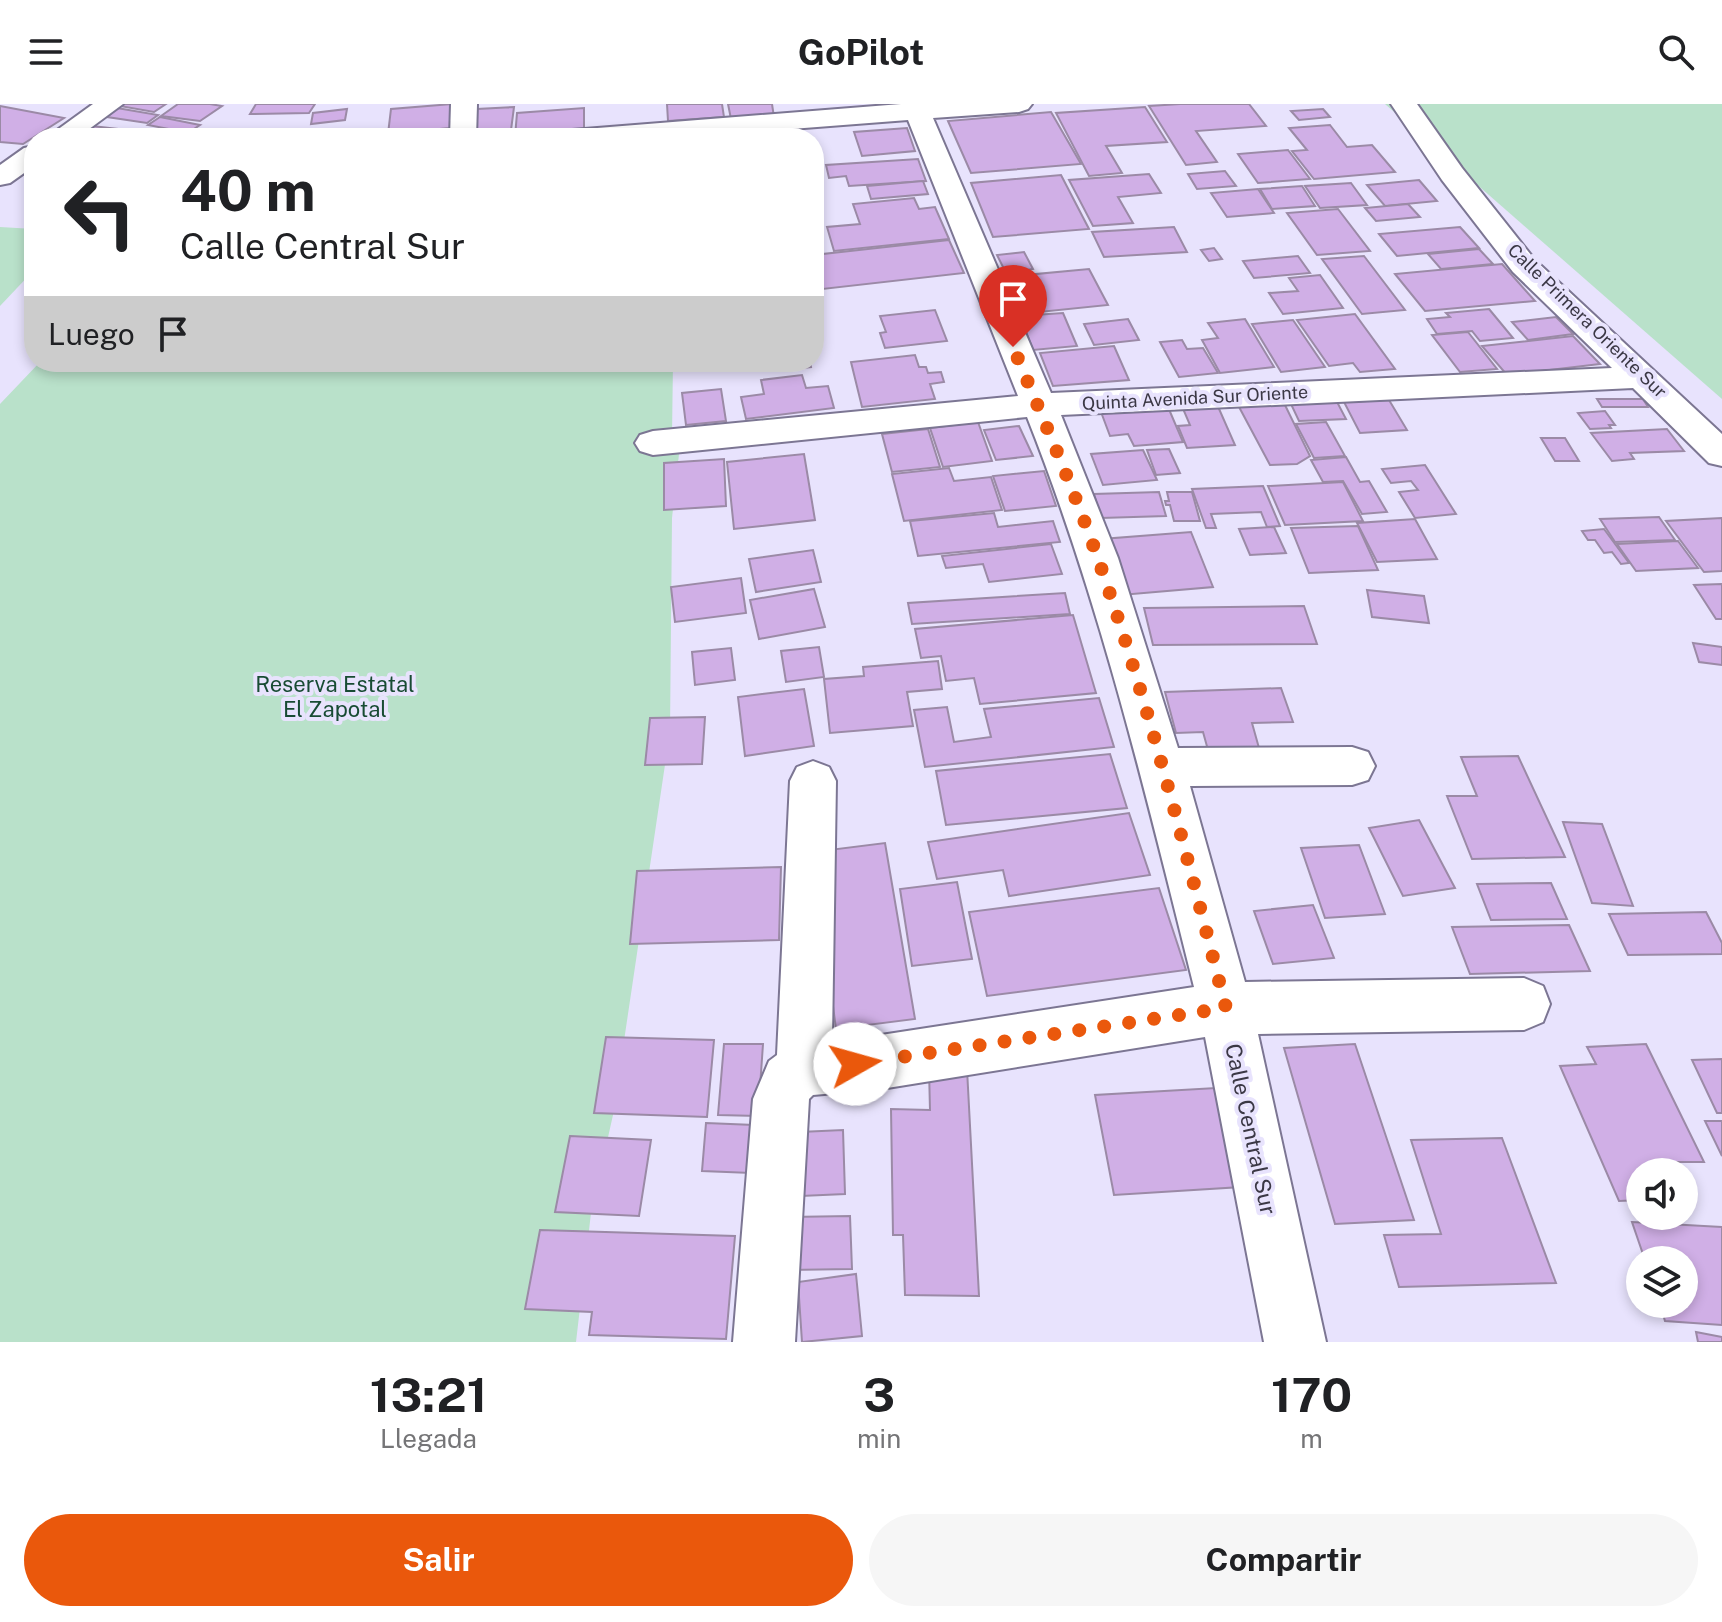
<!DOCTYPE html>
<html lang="es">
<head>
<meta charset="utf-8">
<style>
	:root { --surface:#fff; --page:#f6f6f6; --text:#202124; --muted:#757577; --accent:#ea580c }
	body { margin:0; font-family:"Public Sans",sans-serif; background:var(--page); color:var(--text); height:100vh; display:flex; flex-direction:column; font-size:30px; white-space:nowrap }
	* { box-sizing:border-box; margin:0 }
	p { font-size:26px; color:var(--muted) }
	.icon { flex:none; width:44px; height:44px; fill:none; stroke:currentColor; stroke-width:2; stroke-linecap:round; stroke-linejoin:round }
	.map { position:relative; height:1238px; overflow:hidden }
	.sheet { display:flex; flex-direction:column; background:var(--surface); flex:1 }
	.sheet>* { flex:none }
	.hud { position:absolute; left:24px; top:24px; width:800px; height:244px; border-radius:32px; box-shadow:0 4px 12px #0003; background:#fff; color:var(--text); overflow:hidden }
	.controls { position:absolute; left:1626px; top:1054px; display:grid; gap:16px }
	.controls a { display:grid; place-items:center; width:72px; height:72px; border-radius:50%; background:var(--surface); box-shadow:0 4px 12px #0003; font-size:40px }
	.pin { position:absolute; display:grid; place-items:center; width:68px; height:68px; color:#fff; margin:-82px -34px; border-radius:50% 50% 50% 0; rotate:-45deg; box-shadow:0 0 8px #0007 }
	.pin .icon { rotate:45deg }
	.me { position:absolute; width:88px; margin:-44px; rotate:83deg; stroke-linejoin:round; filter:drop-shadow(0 0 6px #0008) }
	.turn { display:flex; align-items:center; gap:28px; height:168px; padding:0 24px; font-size:36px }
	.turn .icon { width:104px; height:104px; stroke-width:2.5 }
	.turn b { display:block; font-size:56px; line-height:68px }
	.then { display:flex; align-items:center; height:76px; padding:0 24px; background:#0003; gap:16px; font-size:30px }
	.eta { display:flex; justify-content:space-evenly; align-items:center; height:136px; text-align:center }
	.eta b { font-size:48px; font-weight:700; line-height:56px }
	.primary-button { display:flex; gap:16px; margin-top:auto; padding:16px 24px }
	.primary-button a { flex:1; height:92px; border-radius:48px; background:var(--accent); color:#fff; font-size:32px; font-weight:700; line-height:92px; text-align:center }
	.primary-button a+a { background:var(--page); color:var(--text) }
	header { display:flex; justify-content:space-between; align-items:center; height:104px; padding:0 24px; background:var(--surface); font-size:36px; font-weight:700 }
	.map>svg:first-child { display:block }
	.green { fill:#b9e1ca }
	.building { fill:#d0afe6; stroke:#9b8aa6; stroke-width:2 }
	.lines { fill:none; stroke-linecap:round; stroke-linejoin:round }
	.minor-casing { stroke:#7c7693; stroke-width:4 }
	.minor { fill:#fff; fill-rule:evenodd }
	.route { stroke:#ea580c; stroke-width:14; stroke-dasharray:0 25.2 }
	.labels { text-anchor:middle; stroke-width:8; stroke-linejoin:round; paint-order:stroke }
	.far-street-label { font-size:18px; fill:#3b3845; stroke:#e8e3fd }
	.park-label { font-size:22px; fill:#184b33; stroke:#e8e3fd }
	.street-label { font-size:22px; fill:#3b3845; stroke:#e8e3fd }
</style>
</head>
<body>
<header><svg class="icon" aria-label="menu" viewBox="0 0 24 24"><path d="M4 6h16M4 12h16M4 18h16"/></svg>GoPilot<svg class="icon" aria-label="search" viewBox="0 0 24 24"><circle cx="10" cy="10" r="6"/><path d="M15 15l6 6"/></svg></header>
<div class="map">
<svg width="1722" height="1238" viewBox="0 0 1722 1238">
	<rect width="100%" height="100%" fill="#e8e3fd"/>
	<g class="green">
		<polygon points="1385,0 1722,0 1722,295"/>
		<polygon points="0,123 34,125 34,166 0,202"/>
		<polygon points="40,258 673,258 672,331 680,341 672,414 670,627 613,1011 591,1109 576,1238 0,1238 0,300"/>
	</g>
	<g class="building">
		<polygon points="123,0 166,0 154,8 120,2"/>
		<polygon points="178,0 210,0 222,2 200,17 161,12"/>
		<polygon points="256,0 315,0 309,9 250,10"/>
		<polygon points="452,0 450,24 388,30 391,5"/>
		<polygon points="667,0 722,0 724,13 668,17"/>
		<polygon points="728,0 772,0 774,13 731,15"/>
		<polygon points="1180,0 1249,0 1266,22 1196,27 1217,58 1186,61 1149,2"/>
		<polygon points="0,2 64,14 23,40 0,38"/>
		<polygon points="514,3 510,34 472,34 477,5"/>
		<polygon points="1145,3 1167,38 1106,42 1122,69 1089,72 1056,9"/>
		<polygon points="117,4 158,11 147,19 107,13"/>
		<polygon points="584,4 584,28 515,33 517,9"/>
		<polygon points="347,5 345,16 311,20 313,9"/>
		<polygon points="1323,5 1330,13 1299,16 1291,7"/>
		<polygon points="1051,8 1081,60 971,69 948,17"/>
		<polygon points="160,13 200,21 180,34 162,34 174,26 148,21"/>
		<polygon points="1330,21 1347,43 1372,41 1395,68 1314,75 1292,47 1307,46 1289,24"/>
		<polygon points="92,22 118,25 108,32 121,34 75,34"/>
		<polygon points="907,24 915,47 862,52 854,28"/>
		<polygon points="453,25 452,34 379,34 379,31"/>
		<polygon points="1288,46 1310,75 1258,79 1238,50"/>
		<polygon points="918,55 926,77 849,82 846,72 829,74 826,61"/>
		<polygon points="1225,67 1236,82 1197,85 1188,70"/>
		<polygon points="1149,70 1161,89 1118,93 1133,119 1093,122 1069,76"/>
		<polygon points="1061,71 1089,125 993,133 971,79"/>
		<polygon points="1419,76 1437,97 1385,102 1367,81"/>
		<polygon points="923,77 928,90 871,95 867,82"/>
		<polygon points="1351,79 1367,101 1320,104 1305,82"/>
		<polygon points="1302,82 1315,102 1272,105 1260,85"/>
		<polygon points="1258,85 1274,109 1227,113 1211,89"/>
		<polygon points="914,94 919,105 935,103 949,135 834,147 827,123 860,120 853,100"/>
		<polygon points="1408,100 1420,113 1376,117 1365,104"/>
		<polygon points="1338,105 1370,147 1317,151 1287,109"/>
		<polygon points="1174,123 1187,148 1104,153 1092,128"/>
		<polygon points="1460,123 1479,144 1397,152 1379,130"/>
		<polygon points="949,136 964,169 814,186 814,151"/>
		<polygon points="1214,144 1222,155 1209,157 1201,146"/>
		<polygon points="1479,145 1493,160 1441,165 1428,150"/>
		<polygon points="1024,148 1033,165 1006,169 997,151"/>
		<polygon points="1298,152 1310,169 1254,174 1243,157"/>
		<polygon points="1364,152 1405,206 1362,210 1322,155"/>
		<polygon points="1502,160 1535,197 1425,207 1395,170"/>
		<polygon points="1089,165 1108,201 1020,210 1004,173"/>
		<polygon points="1320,171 1343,204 1283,210 1269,189 1298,187 1289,174"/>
		<polygon points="1489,205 1513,234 1480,237 1472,227 1437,230 1427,215 1450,213 1446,209"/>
		<polygon points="935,206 947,237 885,244 880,229 886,228 880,212"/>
		<polygon points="1063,209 1077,242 1033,246 1020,212"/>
		<polygon points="1355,210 1395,265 1360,268 1353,259 1329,262 1297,216"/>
		<polygon points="1556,213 1573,230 1528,236 1512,218"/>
		<polygon points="1128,215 1139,236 1094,241 1084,220"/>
		<polygon points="1245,215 1274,263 1220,269 1202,236 1218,234 1208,219"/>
		<polygon points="1293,216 1325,263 1281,268 1252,220"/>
		<polygon points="1468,228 1497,265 1460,268 1432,231"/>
		<polygon points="1573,232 1600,260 1507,271 1482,242"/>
		<polygon points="1182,236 1187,245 1203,244 1218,269 1179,273 1160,238"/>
		<polygon points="1114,242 1129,276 1053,282 1040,249"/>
		<polygon points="915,251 919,263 926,263 928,269 941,268 944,278 930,280 935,295 862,303 851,258"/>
		<polygon points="768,258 810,258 811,263 770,267"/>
		<polygon points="802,271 806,284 828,282 834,304 746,315 741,293 764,290 761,276"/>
		<polygon points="721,285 726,317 686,321 682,289"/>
		<polygon points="1597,295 1643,295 1648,303 1602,303"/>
		<polygon points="1336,296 1346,315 1299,317 1290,298"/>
		<polygon points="1389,296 1407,326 1360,329 1344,298"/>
		<polygon points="1283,297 1310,352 1297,360 1270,361 1238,301"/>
		<polygon points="1216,298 1235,341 1187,344 1178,322 1190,321 1181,300"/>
		<polygon points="1168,303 1183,338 1134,342 1128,330 1110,332 1101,308"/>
		<polygon points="1605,307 1615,321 1609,321 1611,324 1590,325 1578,309"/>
		<polygon points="978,318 992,357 943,363 930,324"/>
		<polygon points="1326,318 1345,352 1314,354 1296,320"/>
		<polygon points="1019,322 1033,352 996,356 984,326"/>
		<polygon points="928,325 940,363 892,368 882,330"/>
		<polygon points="1667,325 1684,347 1630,349 1634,355 1612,357 1591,329"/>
		<polygon points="1541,334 1565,334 1579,357 1555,357"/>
		<polygon points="1169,345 1180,369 1156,371 1147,346"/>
		<polygon points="1143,346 1157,376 1103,381 1091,350"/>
		<polygon points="804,350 815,416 734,425 727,358"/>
		<polygon points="1346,353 1360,378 1369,377 1387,408 1362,410 1343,377 1323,378 1311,356"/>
		<polygon points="724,355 726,402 664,406 664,359"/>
		<polygon points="1425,361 1456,410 1415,414 1399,388 1418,386 1411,377 1391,379 1382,365"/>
		<polygon points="949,364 954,377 991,373 1002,406 904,417 892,370"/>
		<polygon points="1044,367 1056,402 1005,407 993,372"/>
		<polygon points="1343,378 1363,417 1285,421 1268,382"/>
		<polygon points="1263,382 1280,422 1267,423 1261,408 1211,410 1216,424 1206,424 1192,385"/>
		<polygon points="1159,388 1166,412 1101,414 1094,390"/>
		<polygon points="1167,388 1192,388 1200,417 1174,417 1170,401 1166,401 1165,397 1169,397"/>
		<polygon points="994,409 998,423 1053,417 1060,438 918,452 910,417"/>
		<polygon points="1659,413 1675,436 1615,438 1600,415"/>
		<polygon points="1722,414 1722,467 1704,468 1666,417"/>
		<polygon points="1415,415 1437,455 1377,458 1357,419"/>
		<polygon points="1358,422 1378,466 1309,469 1291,424"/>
		<polygon points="1274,423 1286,449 1250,451 1239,425"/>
		<polygon points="1604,425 1629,459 1621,460 1612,448 1604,449 1595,436 1588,436 1582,427"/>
		<polygon points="1191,428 1213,483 1121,491 1102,435"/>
		<polygon points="1678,437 1698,464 1636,467 1617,440"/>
		<polygon points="1051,440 1062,470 989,478 983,460 946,464 942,452"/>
		<polygon points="813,446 821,478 756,488 749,455"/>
		<polygon points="741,474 746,509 675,518 671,483"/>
		<polygon points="1722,480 1722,515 1716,515 1694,481"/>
		<polygon points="814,485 825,523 759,535 750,496"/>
		<polygon points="1367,486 1424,492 1429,519 1372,513"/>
		<polygon points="1065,489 1070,510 912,520 908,499"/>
		<polygon points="1304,502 1317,540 1153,541 1144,504"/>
		<polygon points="1073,511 1096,589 980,600 974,574 946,577 941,552 921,554 915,525"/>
		<polygon points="1693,539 1722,543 1722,561 1699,558"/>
		<polygon points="819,543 824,573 786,578 781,547"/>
		<polygon points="731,544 735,576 695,581 692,548"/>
		<polygon points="938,557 942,585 907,588 913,622 830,629 824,575 864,572 863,563"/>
		<polygon points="1281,584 1293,618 1252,619 1259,644 1208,646 1203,628 1176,629 1165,588"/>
		<polygon points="804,585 814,642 745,652 738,593"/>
		<polygon points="1099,594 1114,643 925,663 914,606 947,603 954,638 991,633 984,605"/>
		<polygon points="705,613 702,660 645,661 650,614"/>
		<polygon points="1110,650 1127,704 946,721 936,667"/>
		<polygon points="1518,652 1565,753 1472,755 1447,692 1477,692 1461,653"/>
		<polygon points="1129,709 1150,771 1009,792 1003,766 937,775 928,738"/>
		<polygon points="1419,716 1455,784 1403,792 1369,724"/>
		<polygon points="1563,718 1602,720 1633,802 1592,799"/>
		<polygon points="885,739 915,915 836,925 813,748"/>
		<polygon points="1359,741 1385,810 1325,814 1301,744"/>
		<polygon points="781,763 779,836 630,840 637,767"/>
		<polygon points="957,778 972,855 912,862 900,785"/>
		<polygon points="1551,779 1567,815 1491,816 1477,780"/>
		<polygon points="1159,784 1186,866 987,892 969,808"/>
		<polygon points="1313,801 1334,854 1273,860 1254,807"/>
		<polygon points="1706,808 1722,839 1722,850 1628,851 1609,810"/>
		<polygon points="1569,821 1590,867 1470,870 1452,823"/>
		<polygon points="606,933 714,936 707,1013 594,1009"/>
		<polygon points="724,940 763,940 758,1012 718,1011"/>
		<polygon points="1355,940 1414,1116 1335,1120 1284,944"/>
		<polygon points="1646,940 1704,1058 1671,1058 1676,1068 1640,1068 1640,1096 1619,1097 1560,962 1596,960 1587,943"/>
		<polygon points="1722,955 1722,1009 1717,1009 1692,956"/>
		<polygon points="929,965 967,965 979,1192 905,1191 903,1131 893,1131 891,1005 930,1006"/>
		<polygon points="1216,984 1241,1083 1114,1091 1095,991"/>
		<polygon points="1705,1017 1722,1017 1722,1052"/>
		<polygon points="706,1019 754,1021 751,1069 702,1067"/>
		<polygon points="843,1026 845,1090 801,1092 800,1028"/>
		<polygon points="570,1032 651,1036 639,1112 555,1108"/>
		<polygon points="1502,1034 1556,1179 1399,1183 1384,1131 1441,1130 1411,1036"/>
		<polygon points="850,1112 852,1165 788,1166 789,1113"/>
		<polygon points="1632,1118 1722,1123 1722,1221 1665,1217 1660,1200 1684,1200 1684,1156 1645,1156"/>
		<polygon points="540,1126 735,1132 726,1235 589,1231 592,1208 525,1205"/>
		<polygon points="856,1170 862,1232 802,1238 798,1178"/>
		<polygon points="1696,1228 1722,1233 1722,1238 1698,1238"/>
	</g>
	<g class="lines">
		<defs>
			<g id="minor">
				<polygon points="93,0 123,0 77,34 46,34"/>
				<polygon points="451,0 477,0 476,34 450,34"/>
				<path d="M 901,0 L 1032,0 L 1028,5 L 1019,8 L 933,14 L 1051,289 L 1612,264 L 1513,168 L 1442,76 L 1391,0 L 1417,0 L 1462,64 L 1535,156 L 1722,330 L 1722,362 L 1709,359 L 1633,284 L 1061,311 L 1118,454 L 1178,644 L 1352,643 L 1368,648 L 1375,662 L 1368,676 L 1352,681 L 1190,682 L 1245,878 L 1524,874 L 1543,882 L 1550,900 L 1543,918 L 1524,926 L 1258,930 L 1326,1238 L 1264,1238 L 1205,933 L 881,985 L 813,991 L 809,995 L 795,1238 L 733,1238 L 753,995 L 769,957 L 777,951 L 790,677 L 797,663 L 813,657 L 829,663 L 836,677 L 832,935 L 881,931 L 1194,883 C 1146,691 1100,497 1027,313 L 653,351 L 640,347 L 635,339 L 640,331 L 653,327 L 1018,292 L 908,16 L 676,34 L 559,34 L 563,28 L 572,26 Z"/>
				<polygon points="34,42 34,62 10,79 0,81 0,61 24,44"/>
			</g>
		</defs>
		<use href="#minor" class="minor-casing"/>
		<use href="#minor" class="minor"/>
	</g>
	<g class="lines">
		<path class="route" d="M 855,960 L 1226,904 C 1187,753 1149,600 1097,452 C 1072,381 1042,312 1013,243"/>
	</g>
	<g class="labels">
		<g class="far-street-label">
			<text transform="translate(1587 217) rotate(44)" y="6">Calle Primera Oriente Sur</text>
			<text transform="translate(1195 294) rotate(-3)" y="6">Quinta Avenida Sur Oriente</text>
		</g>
		<g class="park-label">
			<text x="335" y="588">Reserva Estatal<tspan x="335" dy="25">El Zapotal</tspan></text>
		</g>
		<g class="street-label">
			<text transform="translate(1251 1025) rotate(78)" y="8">Calle Central Sur</text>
		</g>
	</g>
</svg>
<div class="controls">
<a><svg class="icon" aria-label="sound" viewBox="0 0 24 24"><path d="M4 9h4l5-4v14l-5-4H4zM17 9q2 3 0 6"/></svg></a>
<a><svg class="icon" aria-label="layers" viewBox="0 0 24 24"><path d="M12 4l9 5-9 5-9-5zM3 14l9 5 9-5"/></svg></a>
</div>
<div class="pin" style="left:1013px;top:243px;background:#d93025"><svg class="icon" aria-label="arrive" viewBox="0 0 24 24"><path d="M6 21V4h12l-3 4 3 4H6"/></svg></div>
<svg class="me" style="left:855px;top:960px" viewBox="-20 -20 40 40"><circle r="19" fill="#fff"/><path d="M0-13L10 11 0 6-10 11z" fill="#ea580c"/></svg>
<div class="hud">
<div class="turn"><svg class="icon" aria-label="left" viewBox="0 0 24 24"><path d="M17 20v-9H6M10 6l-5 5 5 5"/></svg><div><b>40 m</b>Calle Central Sur</div></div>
<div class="then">Luego<svg class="icon" aria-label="arrive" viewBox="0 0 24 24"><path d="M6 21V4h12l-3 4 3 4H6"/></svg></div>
</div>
</div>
<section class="sheet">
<div class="eta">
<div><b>13:21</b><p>Llegada</p></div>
<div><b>3</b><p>min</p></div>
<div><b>170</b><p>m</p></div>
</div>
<div class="primary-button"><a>Salir</a><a>Compartir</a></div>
</section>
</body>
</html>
